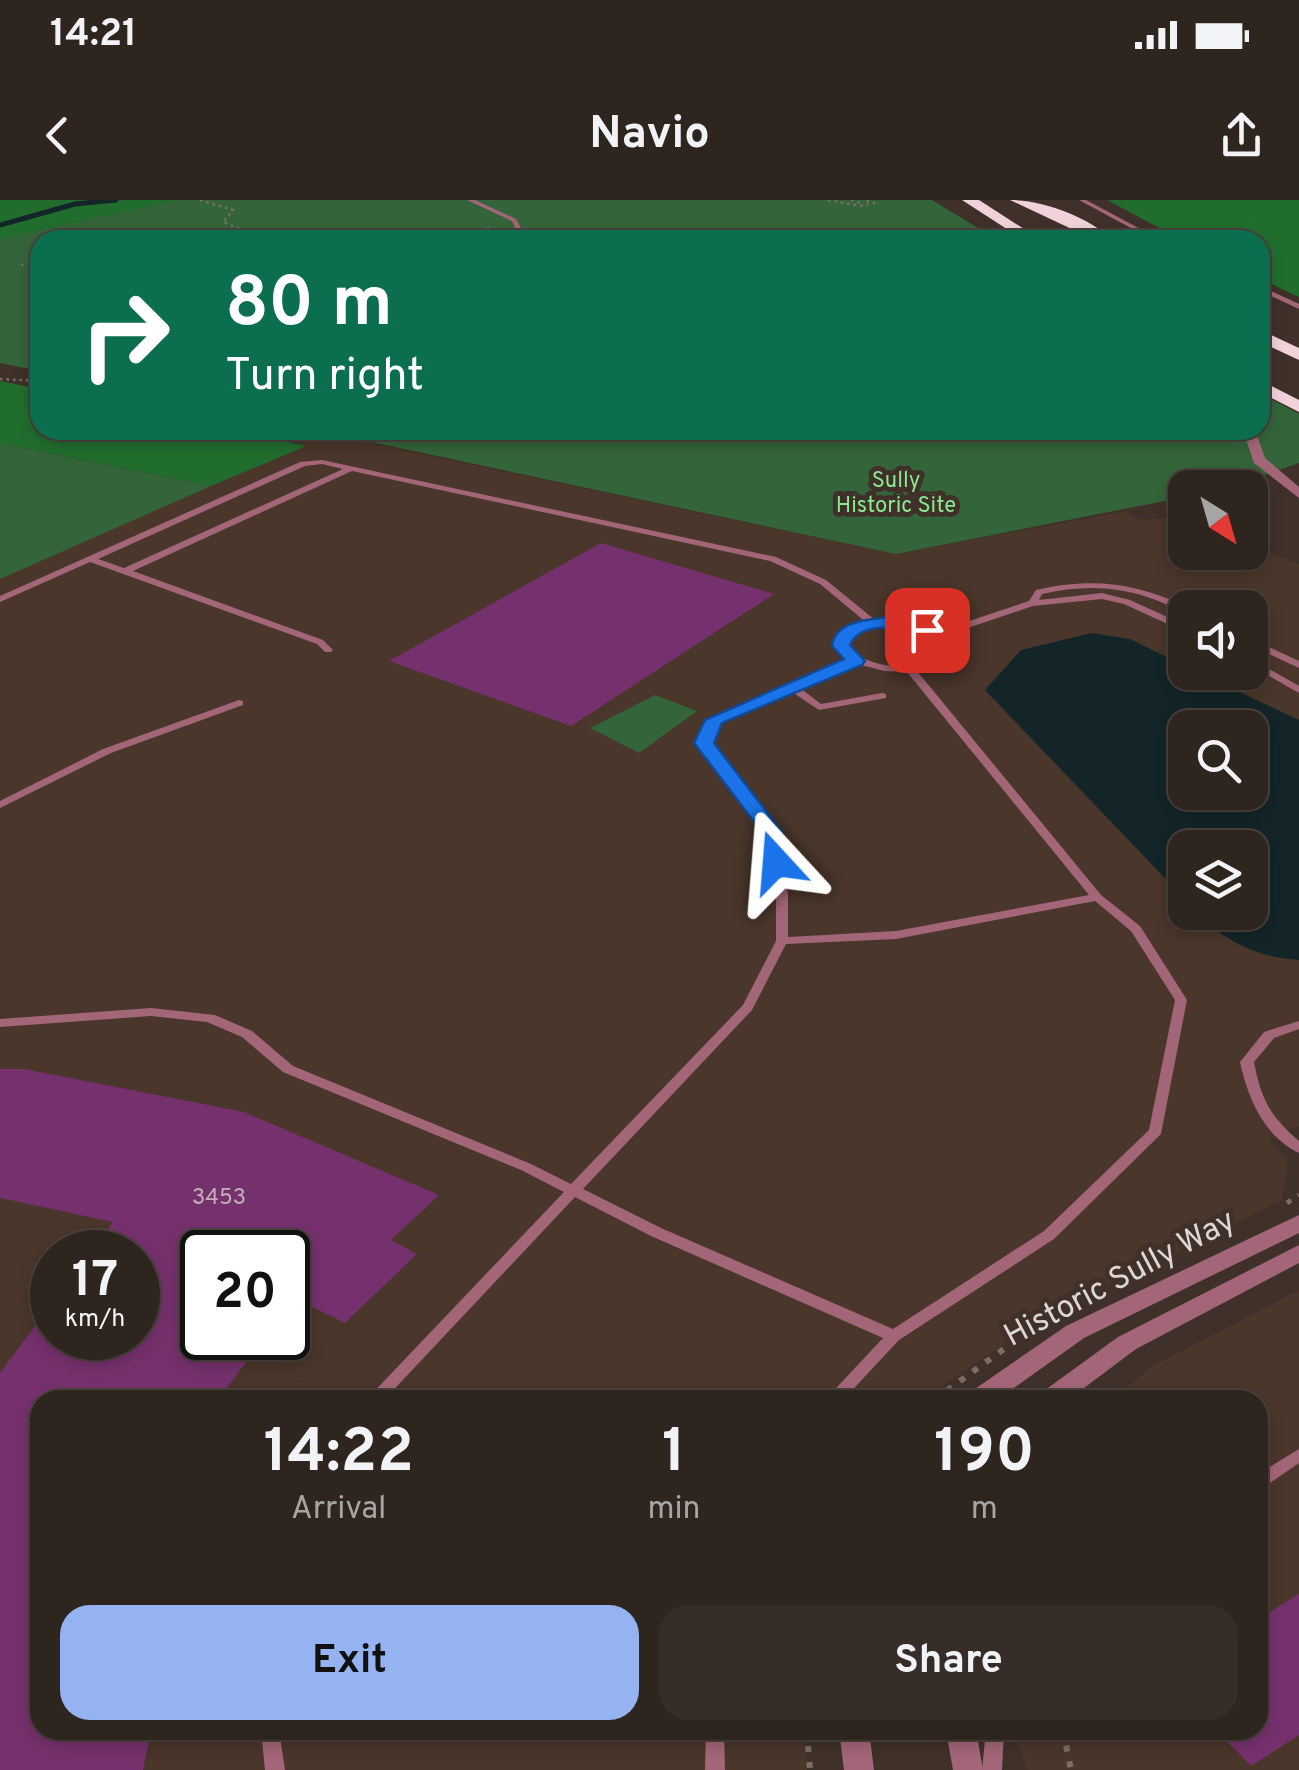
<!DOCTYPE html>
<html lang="en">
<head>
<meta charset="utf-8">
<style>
	:root { --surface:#2f251f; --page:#372d28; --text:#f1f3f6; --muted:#a7a5a4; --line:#4a423d; --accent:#95b2f1 }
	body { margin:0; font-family:Overpass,sans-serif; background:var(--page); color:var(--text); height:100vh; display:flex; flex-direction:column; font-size:38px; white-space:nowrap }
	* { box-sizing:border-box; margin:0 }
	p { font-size:32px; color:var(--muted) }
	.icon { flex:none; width:55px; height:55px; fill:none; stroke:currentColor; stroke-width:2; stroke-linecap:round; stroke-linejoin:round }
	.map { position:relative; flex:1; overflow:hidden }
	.details { position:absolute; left:30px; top:1190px; width:1238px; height:350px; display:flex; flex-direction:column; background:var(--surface); border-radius:30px; box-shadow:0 5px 15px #0003,0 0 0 2px var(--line) }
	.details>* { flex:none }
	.hud { position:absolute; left:30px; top:30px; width:1240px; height:210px; border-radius:30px; box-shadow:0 5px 15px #0003,0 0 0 2px var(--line); background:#0b6e4f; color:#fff; overflow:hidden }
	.needle { width:65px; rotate:143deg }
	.controls { position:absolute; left:1168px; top:270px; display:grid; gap:20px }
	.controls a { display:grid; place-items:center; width:100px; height:100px; border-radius:20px; background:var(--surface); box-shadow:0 5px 15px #0003,0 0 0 2px var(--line); font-size:50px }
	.speed { position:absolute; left:30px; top:1030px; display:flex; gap:20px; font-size:50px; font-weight:700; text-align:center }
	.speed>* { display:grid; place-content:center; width:130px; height:130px; border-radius:50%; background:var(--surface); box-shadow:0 5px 15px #0003,0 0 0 2px var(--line); line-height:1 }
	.speed small { font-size:25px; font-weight:400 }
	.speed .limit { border:5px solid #111; border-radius:15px; background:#fff; color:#111 }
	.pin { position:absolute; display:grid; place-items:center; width:85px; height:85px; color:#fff; margin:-42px; border-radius:20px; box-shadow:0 5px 15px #0006 }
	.me { position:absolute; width:110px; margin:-55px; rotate:341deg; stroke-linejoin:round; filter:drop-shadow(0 0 8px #0008) }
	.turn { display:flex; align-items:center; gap:35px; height:210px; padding:0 30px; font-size:45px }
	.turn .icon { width:130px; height:130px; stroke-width:2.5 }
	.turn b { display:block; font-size:70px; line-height:85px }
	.eta { display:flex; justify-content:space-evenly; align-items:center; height:170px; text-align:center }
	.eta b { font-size:60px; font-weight:700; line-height:70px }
	.cta { display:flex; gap:20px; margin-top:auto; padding:20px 30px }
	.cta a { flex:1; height:115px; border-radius:30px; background:var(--accent); color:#111; font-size:40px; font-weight:700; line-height:115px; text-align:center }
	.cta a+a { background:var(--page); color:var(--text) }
	.status { display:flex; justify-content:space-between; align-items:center; height:70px; padding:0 50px; background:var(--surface); direction:ltr }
	.status svg { height:28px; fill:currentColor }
	header { display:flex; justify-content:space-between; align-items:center; height:130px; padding:0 30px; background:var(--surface); font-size:45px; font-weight:700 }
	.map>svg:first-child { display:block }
	.built { fill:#4a362a; fill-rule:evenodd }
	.green { fill:#346439 }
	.forest { fill:#216d2e }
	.water { fill:#132528; fill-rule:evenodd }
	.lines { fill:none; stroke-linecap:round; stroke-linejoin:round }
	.stream { stroke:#132528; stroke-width:5 }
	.building { fill:#75316d }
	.path-far2 { stroke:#7a6e67; stroke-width:2.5; stroke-dasharray:2.5 4; stroke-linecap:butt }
	.path-far1 { stroke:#7a6e67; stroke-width:5; stroke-dasharray:5 8; stroke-linecap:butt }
	.path { stroke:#7a6e67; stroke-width:6; stroke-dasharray:6 10; stroke-linecap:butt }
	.lane { fill:#a36678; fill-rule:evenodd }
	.street { fill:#a36678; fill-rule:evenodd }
	.highway { fill:#f2d2da; fill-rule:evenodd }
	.route { fill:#1a73e8; stroke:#114b97; stroke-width:2.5 }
	.labels { text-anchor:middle; stroke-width:10; stroke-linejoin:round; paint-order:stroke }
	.far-park-label { font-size:22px; fill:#88ea91; stroke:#3f3129 }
	.number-label { font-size:22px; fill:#c5aeb9 }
	.near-street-label { font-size:32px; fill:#e0d7d2; stroke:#3f3129 }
</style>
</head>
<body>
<div class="status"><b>14:21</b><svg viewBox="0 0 49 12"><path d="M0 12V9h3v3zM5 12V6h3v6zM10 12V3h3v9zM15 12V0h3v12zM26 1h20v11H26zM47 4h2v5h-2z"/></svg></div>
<header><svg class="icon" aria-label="back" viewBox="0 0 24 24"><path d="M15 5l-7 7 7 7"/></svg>Navio<svg class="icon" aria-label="share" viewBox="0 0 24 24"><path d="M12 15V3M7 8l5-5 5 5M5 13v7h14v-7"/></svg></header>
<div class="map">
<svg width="1299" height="1570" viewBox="0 0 1299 1570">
	<rect width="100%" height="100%" fill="#3f3129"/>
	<g class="built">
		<path d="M 322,233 L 896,354 L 1126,311 L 1141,320 L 1185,316 L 1185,352 L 1250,352 L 1250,344 L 1299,364 L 1299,926 L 1269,940 L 1288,959 L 1282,1000 L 1045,1116 L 948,1182 L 931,1200 L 40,1200 L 40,1530 L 804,1530 L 807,1570 L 0,1570 L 0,374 ZM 1185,408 L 1250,408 L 1250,472 L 1185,472 ZM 1185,528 L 1250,528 L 1250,592 L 1185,592 ZM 1185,648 L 1250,648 L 1250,712 L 1185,712 ZM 52,1052 L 138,1052 L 138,1138 L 52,1138 ZM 202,1052 L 288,1052 L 288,1138 L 202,1138 Z"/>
		<polygon points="1299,1090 1299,1570 1028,1570 1013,1530 1258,1530 1258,1200 1112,1200 1154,1165"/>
	</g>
	<g class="green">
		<polygon points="109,0 932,0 998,40 40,40 40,171 0,163 0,24"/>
		<polygon points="1260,193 1299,214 1299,263 1230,287 1185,288 1185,297 896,354 315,230 1260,230"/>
		<polygon points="0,243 211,286 0,379"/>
		<polygon points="655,495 697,511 639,553 590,528"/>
	</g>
	<g class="forest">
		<polygon points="0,0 178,0 0,39"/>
		<polygon points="1107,0 1299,0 1299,97 1260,79 1260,40 1182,40"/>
		<polygon points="0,181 40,189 40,230 232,230 306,246 211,286 0,243"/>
	</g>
	<path class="water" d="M 1092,433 L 1130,439 L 1185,466 L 1185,472 L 1199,473 L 1299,520 L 1299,760 C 1257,757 1227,743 1198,713 L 1250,712 L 1250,648 L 1185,648 L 1185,699 L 985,490 L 1021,450 ZM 1185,528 L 1250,528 L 1250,592 L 1185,592 Z"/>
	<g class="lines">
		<polyline class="stream" points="0,25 75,4 116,0"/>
	</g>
	<g class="building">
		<polygon points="601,343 774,394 571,526 389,461"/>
		<polygon points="0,869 24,869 244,912 439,995 391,1040 417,1054 345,1123 288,1095 288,1052 202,1052 202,1138 264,1138 218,1200 40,1200 40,1530 151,1530 143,1570 0,1570 0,1173 52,1103 52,1138 138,1138 138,1052 91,1052 113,1022 0,998"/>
		<polygon points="1299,1394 1299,1535 1251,1566 1216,1530 1258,1530 1258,1419"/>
	</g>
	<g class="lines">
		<g class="path-far2">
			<polyline points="200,0 233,10 223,22 243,30 229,40"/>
			<polyline points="828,0 860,6 874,3 864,0"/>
			<polyline points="851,0 864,4"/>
			<polyline points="443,40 492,27"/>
			<polyline points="21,65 40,62"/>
			<polyline points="0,179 40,181"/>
		</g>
		<polyline class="path-far1" points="1287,1003 1299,995"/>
		<g class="path">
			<polyline points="934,1200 1034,1127"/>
			<polyline points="807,1530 810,1570"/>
			<polyline points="1063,1530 1071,1570"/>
		</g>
		<g class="lane">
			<polygon points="467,0 475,0 516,19 521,28 510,40 504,40 515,28 512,21"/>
			<polygon points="1079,0 1086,0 1161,40 1153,40"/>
			<polygon points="1260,86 1299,104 1299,109 1260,91"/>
			<path d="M 322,260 L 776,357 L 826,380 L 875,420 L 914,423 L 936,432 L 1029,401 L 1036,390 C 1093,377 1135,383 1188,407 L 1185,408 L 1185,412 C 1172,407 1160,401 1147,397 C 1112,385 1077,386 1042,394 L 1039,400 L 1102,393 L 1130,400 L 1185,425 L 1185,432 L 1124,404 L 1102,399 L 1033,406 L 941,437 L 949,449 C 940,462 932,467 917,471 L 1101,695 L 1140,726 L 1187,800 L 1161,934 L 1054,1039 L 899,1140 L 843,1200 L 825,1200 L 883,1138 L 651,1036 L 575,997 L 384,1200 L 366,1200 L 564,992 L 521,970 L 283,872 L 242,837 L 207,822 L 151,816 L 0,827 L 0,819 L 151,808 L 215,815 L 252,831 L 293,866 L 531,964 L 571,984 L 743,805 L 776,741 L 776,695 L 766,632 L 699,543 L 710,520 L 850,460 L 841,454 L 837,439 L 867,423 L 820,384 L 770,361 L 352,271 L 133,371 L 323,440 L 333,450 L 331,452 L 325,452 L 317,444 L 90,362 L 0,402 L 0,396 L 300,262 ZM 322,264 L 343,269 L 124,368 L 98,359 L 305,266 ZM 875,426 C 900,425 925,425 939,449 C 917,477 878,467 850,452 L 847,440 ZM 858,464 L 884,471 L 907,472 L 1089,695 L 896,731 L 788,737 L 788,695 L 778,632 L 709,543 L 719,522 L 792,492 L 819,510 L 886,498 L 886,494 L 882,493 L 821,504 L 800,488 ZM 1095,701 L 1131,731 L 1175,800 L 1149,930 L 1044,1031 L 893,1129 L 661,1028 L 583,989 L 752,810 L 786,744 L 896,739 Z"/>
			<polygon points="1250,438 1299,461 1299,468 1250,445"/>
			<polygon points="1250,458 1299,486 1299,493 1250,465"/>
			<polygon points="239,500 243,501 243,505 111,553 0,608 0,601 103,549"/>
			<path d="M 1299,821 L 1299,829 L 1274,838 L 1254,862 C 1261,899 1270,916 1299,941 L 1299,953 C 1264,936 1248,899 1240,862 L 1264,832 Z"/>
			<polygon points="1299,1249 1299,1263 1264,1287 1258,1288 1258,1274"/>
			<polygon points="261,1530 279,1530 285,1570 265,1570"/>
			<polygon points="706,1530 724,1530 725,1570 705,1570"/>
			<polygon points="986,1530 1004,1530 1002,1570 982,1570"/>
		</g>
		<g class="street">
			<polygon points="1243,230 1255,230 1265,258 1299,287 1299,298 1254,263"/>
			<polygon points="1299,1015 1299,1033 1084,1138 997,1200 965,1200 969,1193 1066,1126"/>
			<polygon points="1299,1045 1299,1063 1136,1149 1068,1200 1037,1200 1041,1193 1118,1137"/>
			<polygon points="839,1530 869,1530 874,1570 844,1570"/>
			<polygon points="946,1530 976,1530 983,1570 953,1570"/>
		</g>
		<g class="highway">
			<polygon points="962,0 979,0 1041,40 1024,40"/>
			<path d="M 1010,0 C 1044,0 1088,17 1113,40 L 1095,40 Z"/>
			<polygon points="1260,130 1299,148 1299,160 1260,142"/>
			<polygon points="1260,180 1299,200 1299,212 1260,192"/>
		</g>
	</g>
	<path class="route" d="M 887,417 L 935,430 L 927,435 C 902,430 863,418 850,445 L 865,461 L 862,465 L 722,523 L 714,543 L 782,632 L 787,662 L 784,666 L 769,666 L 762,632 L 694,543 L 705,520 L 844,459 L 832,446 C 835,421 867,420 887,417 Z"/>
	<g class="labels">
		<g class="far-park-label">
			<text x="896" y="287">Sully<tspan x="896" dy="25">Historic Site</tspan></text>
		</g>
		<g class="number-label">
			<text x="219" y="1004">3453</text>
		</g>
		<g class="near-street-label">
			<text transform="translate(1119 1077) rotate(-28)" y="11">Historic Sully Way</text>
		</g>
	</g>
</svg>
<div class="controls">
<a><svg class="needle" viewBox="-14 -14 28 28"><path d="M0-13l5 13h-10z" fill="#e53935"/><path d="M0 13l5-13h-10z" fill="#a7a5a4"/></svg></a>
<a><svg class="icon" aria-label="sound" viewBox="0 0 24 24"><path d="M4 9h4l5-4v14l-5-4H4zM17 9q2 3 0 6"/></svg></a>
<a><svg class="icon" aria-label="search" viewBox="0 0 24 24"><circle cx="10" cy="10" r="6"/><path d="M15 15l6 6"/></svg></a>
<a><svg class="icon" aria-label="layers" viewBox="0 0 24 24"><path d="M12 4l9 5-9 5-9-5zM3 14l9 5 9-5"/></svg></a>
</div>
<div class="speed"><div>17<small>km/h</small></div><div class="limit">20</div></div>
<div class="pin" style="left:927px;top:430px;background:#d93025"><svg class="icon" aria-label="arrive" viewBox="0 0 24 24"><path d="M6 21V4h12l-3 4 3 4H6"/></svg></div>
<svg class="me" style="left:776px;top:662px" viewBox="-20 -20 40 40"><path d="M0-17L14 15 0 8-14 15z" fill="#1a73e8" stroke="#fff" stroke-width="4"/></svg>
<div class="hud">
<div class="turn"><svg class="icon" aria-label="right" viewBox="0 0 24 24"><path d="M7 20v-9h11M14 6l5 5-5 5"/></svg><div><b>80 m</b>Turn right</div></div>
</div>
<section class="details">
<div class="eta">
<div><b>14:22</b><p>Arrival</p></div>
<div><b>1</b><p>min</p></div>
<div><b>190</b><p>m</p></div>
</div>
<div class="cta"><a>Exit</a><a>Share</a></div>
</section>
</div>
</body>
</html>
